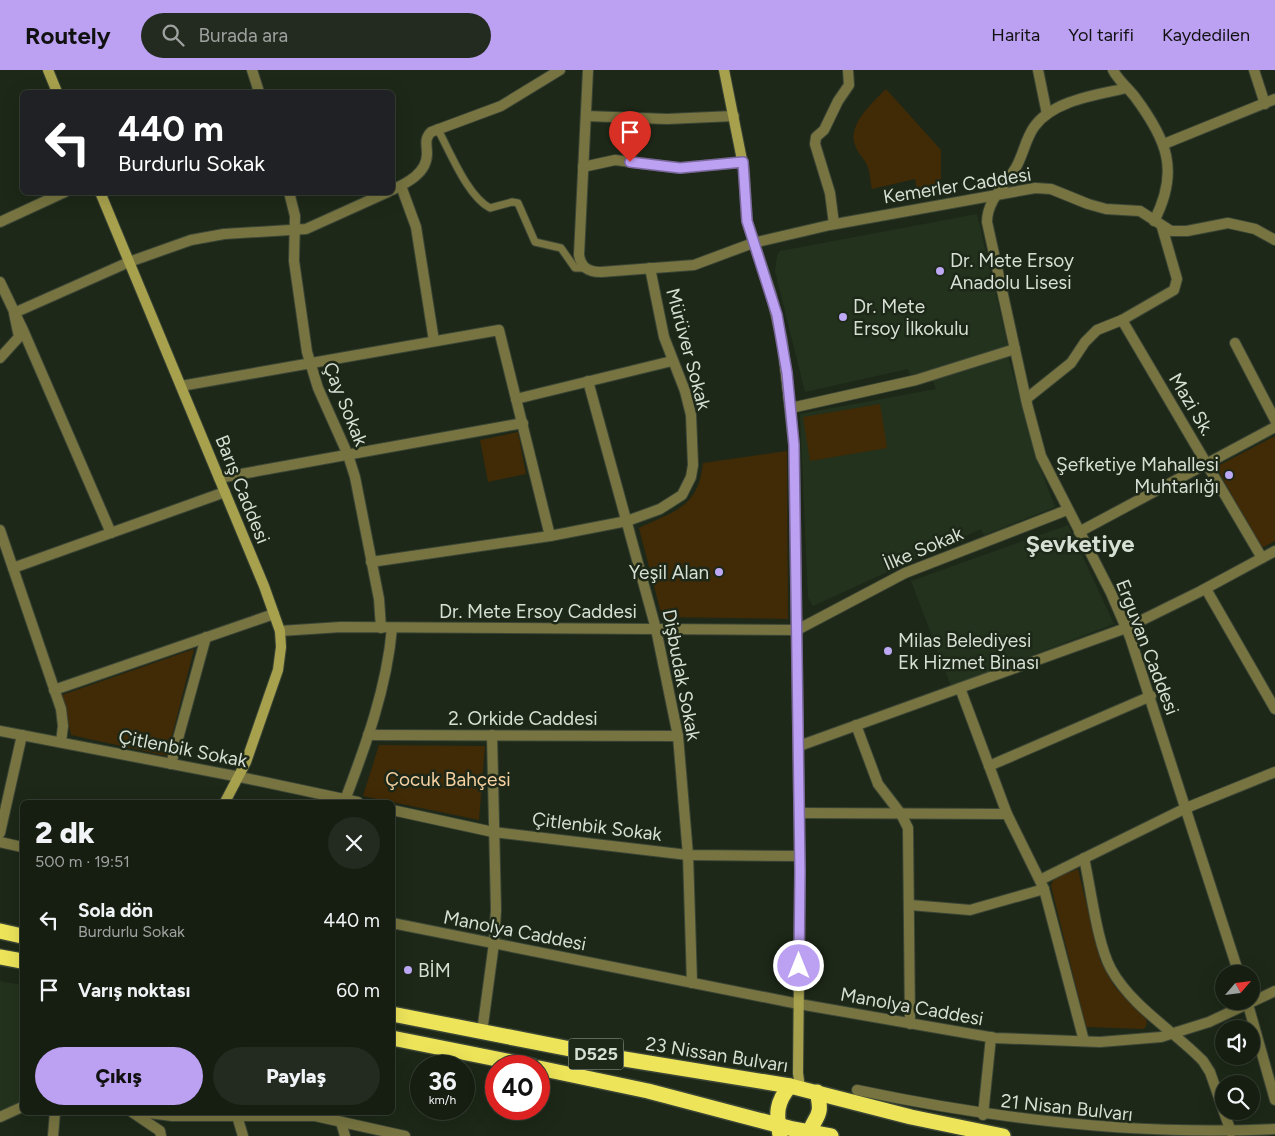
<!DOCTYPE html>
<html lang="tr">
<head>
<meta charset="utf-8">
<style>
	:root { --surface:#161e12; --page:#232b20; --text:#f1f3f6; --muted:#9ea29f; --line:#353c32; --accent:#bca0f2 }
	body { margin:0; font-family:Figtree,sans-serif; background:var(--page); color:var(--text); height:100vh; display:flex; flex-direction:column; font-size:19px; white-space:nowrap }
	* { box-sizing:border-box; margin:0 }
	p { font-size:16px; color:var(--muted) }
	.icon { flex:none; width:28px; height:28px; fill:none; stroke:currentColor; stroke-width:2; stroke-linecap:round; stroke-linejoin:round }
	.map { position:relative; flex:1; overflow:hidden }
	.details { position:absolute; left:20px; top:730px; width:375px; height:315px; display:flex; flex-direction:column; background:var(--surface); border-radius:8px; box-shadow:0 5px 20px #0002,0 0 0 1px var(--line) }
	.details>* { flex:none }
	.guide { position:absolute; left:20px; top:20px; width:375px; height:105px; border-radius:8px; box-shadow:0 5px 20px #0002,0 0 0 1px var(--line); background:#202124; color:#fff; overflow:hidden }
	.needle { width:32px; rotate:62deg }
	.fabs { position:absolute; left:1215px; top:895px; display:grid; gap:10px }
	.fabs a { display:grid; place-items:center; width:45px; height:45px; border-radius:50%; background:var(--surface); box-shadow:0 5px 20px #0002,0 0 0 1px var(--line); font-size:25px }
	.speed { position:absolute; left:410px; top:985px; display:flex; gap:10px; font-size:25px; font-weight:700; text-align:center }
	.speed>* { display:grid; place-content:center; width:65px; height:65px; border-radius:50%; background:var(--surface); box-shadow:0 5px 20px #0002,0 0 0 1px var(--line); line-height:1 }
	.speed small { font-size:12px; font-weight:400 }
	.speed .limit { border:8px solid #d22; background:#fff; color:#111 }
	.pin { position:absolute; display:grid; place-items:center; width:42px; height:42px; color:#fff; margin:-51px -21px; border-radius:50% 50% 50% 0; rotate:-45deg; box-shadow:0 0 5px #0007 }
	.pin .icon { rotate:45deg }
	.me { position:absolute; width:55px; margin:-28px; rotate:0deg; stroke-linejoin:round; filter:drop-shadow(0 0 4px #0008) }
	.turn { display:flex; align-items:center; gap:18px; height:105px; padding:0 15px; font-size:22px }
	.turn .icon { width:65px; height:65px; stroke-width:2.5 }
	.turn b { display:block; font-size:35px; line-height:42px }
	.round { display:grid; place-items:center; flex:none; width:52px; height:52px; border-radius:26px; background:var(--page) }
	.overview { display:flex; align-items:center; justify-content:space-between; height:85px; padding:0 15px }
	h1 { font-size:30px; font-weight:800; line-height:38px }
	.button { display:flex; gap:10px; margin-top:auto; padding:10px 15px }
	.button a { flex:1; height:58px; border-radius:30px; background:var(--accent); color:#111; font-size:20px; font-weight:800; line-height:58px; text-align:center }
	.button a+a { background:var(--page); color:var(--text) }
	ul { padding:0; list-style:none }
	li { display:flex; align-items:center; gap:15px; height:70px; padding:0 15px }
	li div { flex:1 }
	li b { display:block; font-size:19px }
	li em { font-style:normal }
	header { display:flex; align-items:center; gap:30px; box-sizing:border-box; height:70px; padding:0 25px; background:var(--accent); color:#111 }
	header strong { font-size:24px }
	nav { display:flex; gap:28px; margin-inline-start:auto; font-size:18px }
	.search { width:350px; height:45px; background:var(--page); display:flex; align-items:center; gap:12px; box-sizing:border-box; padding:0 18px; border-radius:28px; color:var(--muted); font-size:19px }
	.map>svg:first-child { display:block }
	.built { fill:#23321d }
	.green { fill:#412a06 }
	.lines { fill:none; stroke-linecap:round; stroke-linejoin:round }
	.lane-casing { stroke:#3b4536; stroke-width:9 }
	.street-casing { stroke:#3b4536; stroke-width:12 }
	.secondary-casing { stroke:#3b4536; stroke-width:12 }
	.highway-casing { stroke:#3b4536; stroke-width:18 }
	.lane { stroke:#777441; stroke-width:7 }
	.street { stroke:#777441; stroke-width:10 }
	.secondary { stroke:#a7a14d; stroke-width:10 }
	.highway { stroke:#ede45a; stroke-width:15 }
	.route-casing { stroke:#7a689d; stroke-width:12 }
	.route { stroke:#bca0f2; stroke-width:9 }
	.poi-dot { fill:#bda9f5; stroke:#1d2818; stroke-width:2 }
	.labels { text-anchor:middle; stroke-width:5; stroke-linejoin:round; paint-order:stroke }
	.shield { fill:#1d2818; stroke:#9fa89c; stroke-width:1 }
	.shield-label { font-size:18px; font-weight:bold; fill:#d7dfd4 }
	.street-label { font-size:19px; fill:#d7dfd4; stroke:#1d2818 }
	.poi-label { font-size:19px; fill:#d7dfd4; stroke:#1d2818; text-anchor:start }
	.park-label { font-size:19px; fill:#f6d0a0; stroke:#1d2818 }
	.district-label { font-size:24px; font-weight:bold; fill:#d7dfd4; stroke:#1d2818 }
</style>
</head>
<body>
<header>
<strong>Routely</strong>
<div class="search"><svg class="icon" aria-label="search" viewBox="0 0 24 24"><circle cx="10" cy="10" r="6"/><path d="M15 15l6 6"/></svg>Burada ara</div>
<nav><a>Harita</a><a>Yol tarifi</a><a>Kaydedilen</a></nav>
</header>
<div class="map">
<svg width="1275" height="1066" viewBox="0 0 1275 1066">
	<rect width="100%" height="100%" fill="#1d2818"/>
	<g class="built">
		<polygon points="977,144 1008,276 911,307 908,299 805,322 775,201 777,185 780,181"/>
		<polygon points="1008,286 1039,395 1055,437 984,465 981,459 813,536 808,528 800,344 936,319 933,310"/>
		<polygon points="1068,455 1114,554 951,616 911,511"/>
		<polygon points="0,911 22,915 22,1032 0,1041"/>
	</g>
	<g class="green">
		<path d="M 886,19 L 941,80 L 941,122 L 918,126 L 915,109 L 872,119 C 870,111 870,102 867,95 C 864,88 857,83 855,75 C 847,55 873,32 886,19 Z"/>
		<polygon points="880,334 887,378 810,391 803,347"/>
		<polygon points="518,362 526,404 488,412 480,370"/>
		<polygon points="1275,366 1275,471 1262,478 1216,397"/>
		<path d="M 787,381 L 788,549 L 662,547 L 639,458 C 676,440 698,438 703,393 Z"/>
		<polygon points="194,579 167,686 71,665 62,625"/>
		<polygon points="379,675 485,676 479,750 363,726"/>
		<polygon points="1078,799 1100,890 1115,917 1146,949 1147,954 1144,959 1086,957 1051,816 1054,808"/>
	</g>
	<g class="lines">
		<defs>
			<path id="lane" d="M 437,58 C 450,81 467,126 490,138 L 512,132 L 518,133 L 535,172 L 561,178 L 575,198 L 585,198"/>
			<g id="street">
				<polyline points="252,0 259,22"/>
				<path d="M 588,0 L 579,185 C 581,198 589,202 601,202 L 694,195 L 753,173 L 830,155 L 1035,118 L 1051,119 L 1088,134 L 1106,139 L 1140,141 L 1171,161 L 1187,161 L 1228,153 L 1255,159 L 1275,170"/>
				<polyline points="1038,0 1047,44"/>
				<path d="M 1113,0 C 1118,10 1128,18 1135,27 C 1167,70 1180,101 1154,151"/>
				<polyline points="1254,0 1265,34"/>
				<path d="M 1127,18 C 1097,25 1053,30 1034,57 C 1025,70 1023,86 1015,99 C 1004,116 987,131 987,152 L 1027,334 L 1041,386 L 1111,523 L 1130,567 L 1239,904"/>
				<polyline points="586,46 667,49 734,46"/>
				<polyline points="1164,74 1275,29"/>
				<polyline points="583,97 615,90 680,98 743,92"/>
				<polyline points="401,116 416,157 434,271"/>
				<path d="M 392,120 C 407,113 427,103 427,84 C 427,75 424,69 431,62 L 501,36 L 560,0"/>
				<polyline points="289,122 295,146 294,191 307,282 318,318 348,385 355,407 379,529 381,558"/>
				<polyline points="0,152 65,122"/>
				<polyline points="834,154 830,123 815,74 816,67 824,60 838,31 849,15 848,0"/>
				<polyline points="0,212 23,260 111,463"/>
				<polyline points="1122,250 1262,488"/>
				<polyline points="1235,273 1275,350"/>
				<polyline points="0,288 19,267 14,243 129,192 191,170 224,164 306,159 388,122"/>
				<polyline points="588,311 656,559 678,666 688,785 692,913"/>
				<polyline points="181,316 499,260 550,466"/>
				<polyline points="516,329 672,291"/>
				<polyline points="1026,329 1071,293 1085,272 1097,260 1122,250 1174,220 1177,209 1162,157"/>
				<polyline points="791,338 916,310 1015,279"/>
				<polyline points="219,408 523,353"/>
				<polyline points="0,460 61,639 63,656 61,672"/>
				<polyline points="1079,462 1275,357"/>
				<polyline points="371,492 550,466 627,451 660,439 682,425 691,407 693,395 691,345 685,321 664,267 650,198"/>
				<polyline points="13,498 225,422"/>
				<polyline points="1206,519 1275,639"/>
				<polyline points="280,561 341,557 797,560 905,503 1067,440"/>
				<polyline points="960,618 1007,744 1044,819 1084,971"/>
				<polyline points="54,620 274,544"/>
				<polyline points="856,655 878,714 901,744 908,758 910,954"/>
				<polyline points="0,661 240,707 358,732"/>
				<polyline points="368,665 678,666"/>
				<polyline points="799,676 1126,558 1199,522 1275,481"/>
				<polyline points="171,694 206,567"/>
				<polyline points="989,696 1151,626"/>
				<path d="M 345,730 C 366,675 387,617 392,558"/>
				<polyline points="392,740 493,762 688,785 800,786"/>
				<polyline points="799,743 1007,744"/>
				<polyline points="0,763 22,665"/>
				<polyline points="0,772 22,777"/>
				<path d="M 1084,788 C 1091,819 1097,873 1111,899 C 1132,937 1174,961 1203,991 L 1210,1002 L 1231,1062"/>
				<polyline points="1040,810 1186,738 1275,702"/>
				<polyline points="910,835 970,840 1044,819"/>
				<polyline points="392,853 799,934 995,968 1100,972 1161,967 1209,952 1275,921"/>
				<polyline points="1247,931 1275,1030"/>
				<polyline points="482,962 494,873 496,840 492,665"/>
				<path d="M 857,1020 C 994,1049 1134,1066 1275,1059"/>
				<polyline points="132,1042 160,1061 161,1066"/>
				<polyline points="142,1042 172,1046 315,1046 405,1066"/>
				<polyline points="983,1045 991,967"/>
				<polyline points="237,1046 243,1066"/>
				<polyline points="0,1047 22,1037"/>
				<polyline points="341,1052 345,1066"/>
				<polyline points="53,1066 55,1042"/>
			</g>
			<g id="secondary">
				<polyline points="48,0 57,22"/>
				<polyline points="724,0 744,100 747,151 771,224 782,270 794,375 800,801 798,1003 800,1018"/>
				<polyline points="100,122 209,384 264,516 280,561 281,577 278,600 246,692 225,732"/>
			</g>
			<g id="highway">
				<polyline points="0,861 22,866"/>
				<polyline points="0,887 22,891"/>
				<polyline points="392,944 606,986 790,1016 911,1047 1003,1066"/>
				<polyline points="392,968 532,996"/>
				<polyline points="539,998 648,1021 793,1059 831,1066"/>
				<path d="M 780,1065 C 776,1044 776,1032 790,1016"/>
				<path d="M 808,1066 C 814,1045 824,1049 817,1022"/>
			</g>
		</defs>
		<use href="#lane" class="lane-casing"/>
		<use href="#street" class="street-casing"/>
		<use href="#secondary" class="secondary-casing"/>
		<use href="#highway" class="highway-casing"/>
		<use href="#lane" class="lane"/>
		<use href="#street" class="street"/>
		<use href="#secondary" class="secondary"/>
		<use href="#highway" class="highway"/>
	</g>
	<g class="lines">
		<defs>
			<polyline id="route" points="630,92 680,98 743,92 747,151 777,245 787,303 794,375 800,801 799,896"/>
		</defs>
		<use href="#route" class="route-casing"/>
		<use href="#route" class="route"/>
	</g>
	<g class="poi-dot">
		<circle cx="940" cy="201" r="5"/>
		<circle cx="843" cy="247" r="5"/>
		<circle cx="1229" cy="405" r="5"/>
		<circle cx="719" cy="502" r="5"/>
		<circle cx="888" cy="581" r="5"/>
		<circle cx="408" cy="900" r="5"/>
	</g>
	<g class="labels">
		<rect class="shield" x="568.5" y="968.5" width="55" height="31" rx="4"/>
		<g class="shield-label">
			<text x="596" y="990">D525</text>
		</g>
		<g class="street-label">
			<text transform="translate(957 115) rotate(-9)" y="7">Kemerler Caddesi</text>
			<text transform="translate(689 279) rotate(75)" y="7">Mürüver Sokak</text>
			<text transform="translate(346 334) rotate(68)" y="7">Çay Sokak</text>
			<text transform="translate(1192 334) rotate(59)" y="7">Mazi Sk.</text>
			<text transform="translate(243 419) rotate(68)" y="7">Barış Caddesi</text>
			<text transform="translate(923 478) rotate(-23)" y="7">İlke Sokak</text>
			<text x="538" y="548">Dr. Mete Ersoy Caddesi</text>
			<text transform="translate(1148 577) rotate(69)" y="7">Erguvan Caddesi</text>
			<text transform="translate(682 605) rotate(79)" y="7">Dişbudak Sokak</text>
			<text x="523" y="655">2. Orkide Caddesi</text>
			<text transform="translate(183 678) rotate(11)" y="7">Çitlenbik Sokak</text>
			<text transform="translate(597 756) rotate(7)" y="7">Çitlenbik Sokak</text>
			<text transform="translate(515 860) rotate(11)" y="7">Manolya Caddesi</text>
			<text transform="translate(912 936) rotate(10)" y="7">Manolya Caddesi</text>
			<text transform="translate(717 984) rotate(9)" y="7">23 Nissan Bulvarı</text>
			<text transform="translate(1067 1037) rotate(6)" y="7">21 Nisan Bulvarı</text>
		</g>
		<g class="poi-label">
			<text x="950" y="197">Dr. Mete Ersoy<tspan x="950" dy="22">Anadolu Lisesi</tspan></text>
			<text x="853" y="243">Dr. Mete<tspan x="853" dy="22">Ersoy İlkokulu</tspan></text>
			<text x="1219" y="401" text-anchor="end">Şefketiye Mahallesi<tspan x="1219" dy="22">Muhtarlığı</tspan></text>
			<text x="709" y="509" text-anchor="end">Yeşil Alan</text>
			<text x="898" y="577">Milas Belediyesi<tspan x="898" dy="22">Ek Hizmet Binası</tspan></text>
			<text x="418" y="907">BİM</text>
		</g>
		<g class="park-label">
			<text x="448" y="716">Çocuk Bahçesi</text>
		</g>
		<g class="district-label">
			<text x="1080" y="482">Şevketiye</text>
		</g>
	</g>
</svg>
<div class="fabs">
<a><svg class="needle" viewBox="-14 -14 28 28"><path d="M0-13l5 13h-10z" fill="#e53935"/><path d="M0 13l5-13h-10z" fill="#9ea29f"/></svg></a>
<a><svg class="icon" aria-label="sound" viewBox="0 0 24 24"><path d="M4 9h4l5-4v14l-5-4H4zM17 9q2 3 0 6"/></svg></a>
<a><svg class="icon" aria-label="search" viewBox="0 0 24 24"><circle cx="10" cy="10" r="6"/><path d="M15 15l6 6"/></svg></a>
</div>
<div class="speed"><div>36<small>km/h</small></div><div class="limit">40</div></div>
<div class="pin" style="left:630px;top:92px;background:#d93025"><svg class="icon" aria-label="arrive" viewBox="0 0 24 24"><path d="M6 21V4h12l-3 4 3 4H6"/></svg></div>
<svg class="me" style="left:799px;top:896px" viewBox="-20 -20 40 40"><circle r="17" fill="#bca0f2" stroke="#fff" stroke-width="3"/><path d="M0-11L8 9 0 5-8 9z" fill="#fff"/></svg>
<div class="guide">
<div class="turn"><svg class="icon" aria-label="left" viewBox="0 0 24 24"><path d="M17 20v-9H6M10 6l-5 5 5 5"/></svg><div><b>440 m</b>Burdurlu Sokak</div></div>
</div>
<section class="details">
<div class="overview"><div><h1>2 dk</h1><p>500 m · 19:51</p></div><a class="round"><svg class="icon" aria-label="close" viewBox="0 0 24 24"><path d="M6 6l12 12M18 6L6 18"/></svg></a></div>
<ul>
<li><svg class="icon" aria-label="left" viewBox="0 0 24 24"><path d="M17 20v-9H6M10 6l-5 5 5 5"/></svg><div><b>Sola dön</b><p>Burdurlu Sokak</p></div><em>440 m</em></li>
<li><svg class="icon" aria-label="arrive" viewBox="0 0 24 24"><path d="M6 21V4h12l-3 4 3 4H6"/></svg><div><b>Varış noktası</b></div><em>60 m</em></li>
</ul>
<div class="button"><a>Çıkış</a><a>Paylaş</a></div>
</section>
</div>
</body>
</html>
